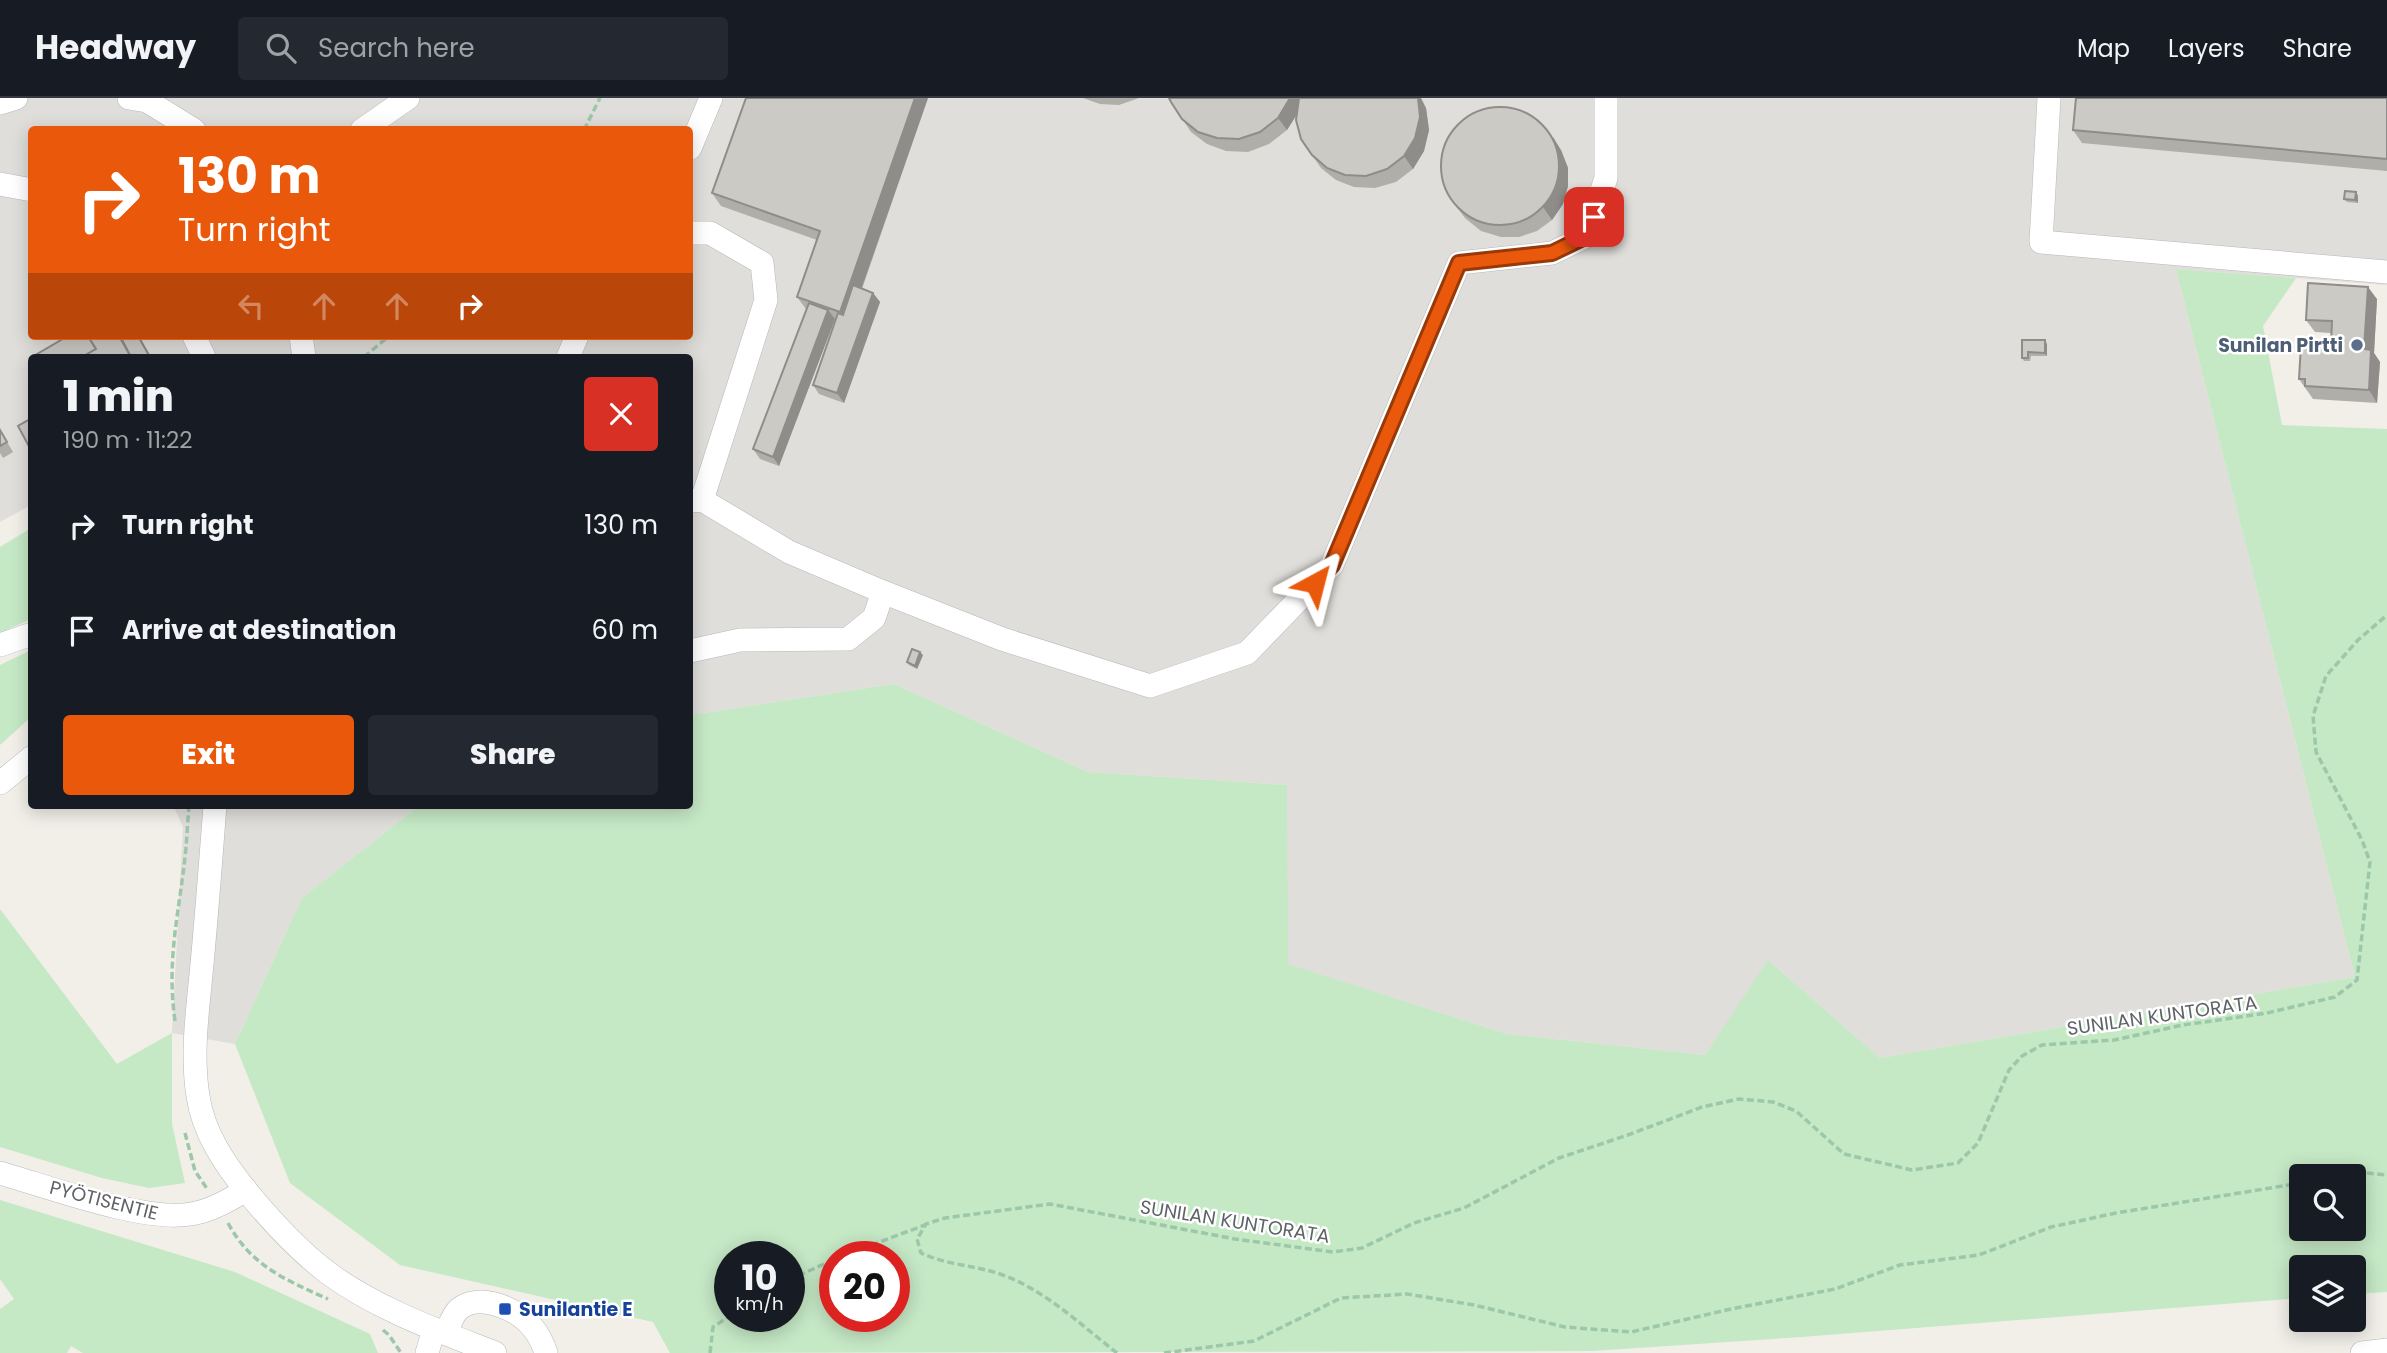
<!DOCTYPE html>
<html lang="en">
<head>
<meta charset="utf-8">
<style>
	:root { --surface:#171b24; --page:#242831; --text:#f1f3f6; --muted:#9ea1a6; --line:#363941; --accent:#ea580c }
	body { margin:0; font-family:Poppins,sans-serif; background:var(--page); color:var(--text); height:100vh; display:flex; flex-direction:column; font-size:26px; white-space:nowrap }
	* { box-sizing:border-box; margin:0 }
	p { font-size:23px; color:var(--muted) }
	.icon { flex:none; width:38px; height:38px; fill:none; stroke:currentColor; stroke-width:2; stroke-linecap:round; stroke-linejoin:round }
	.map { position:relative; flex:1; overflow:hidden }
	.side { position:absolute; left:28px; top:256px; width:665px; height:455px; display:flex; flex-direction:column; background:var(--surface); border-radius:7px; box-shadow:0 4px 18px #0003 }
	.side>* { flex:none }
	.top-card { position:absolute; left:28px; top:28px; width:665px; height:214px; border-radius:7px; box-shadow:0 4px 18px #0003; background:#ea580c; color:#fff; overflow:hidden }
	.buttons { position:absolute; left:2289px; top:1066px; display:grid; gap:14px }
	.buttons a { display:grid; place-items:center; width:77px; height:77px; border-radius:7px; background:var(--surface); box-shadow:0 4px 18px #0003; font-size:35px }
	.speed { position:absolute; left:714px; top:1143px; display:flex; gap:14px; font-size:35px; font-weight:700; text-align:center }
	.speed>* { display:grid; place-content:center; width:91px; height:91px; border-radius:50%; background:var(--surface); box-shadow:0 4px 18px #0003; line-height:1 }
	.speed small { font-size:18px; font-weight:400 }
	.speed .limit { border:10px solid #d22; background:#fff; color:#111 }
	.pin { position:absolute; display:grid; place-items:center; width:60px; height:60px; color:#fff; margin:-30px; border-radius:14px; box-shadow:0 4px 10px #0006 }
	.me { position:absolute; width:77px; margin:-38px; rotate:38deg; stroke-linejoin:round; filter:drop-shadow(0 0 5px #0008) }
	.turn { display:flex; align-items:center; gap:24px; height:147px; padding:0 35px; font-size:32px }
	.turn .icon { width:91px; height:91px; stroke-width:2.5 }
	.turn b { display:block; font-size:49px; line-height:60px }
	.lanes { display:flex; align-items:center; height:66px; padding:0 35px; background:#0003; justify-content:center; gap:35px; direction:ltr }
	.lanes .off { opacity:.35 }
	.round { display:grid; place-items:center; flex:none; width:74px; height:74px; border-radius:7px; background:var(--page) }
	.summary { display:flex; align-items:center; justify-content:space-between; height:119px; padding:0 35px }
	h1 { font-size:42px; font-weight:800; line-height:52px }
	.button { display:flex; gap:14px; margin-top:auto; padding:14px 35px }
	.button a { flex:1; height:80px; border-radius:7px; background:var(--accent); color:#fff; font-size:28px; font-weight:800; line-height:80px; text-align:center }
	.button a+a { background:var(--page); color:var(--text) }
	ul { padding:0; list-style:none }
	li { display:flex; align-items:center; gap:21px; height:105px; padding:0 35px }
	li div { flex:1 }
	li b { display:block; font-size:26px }
	li em { font-style:normal }
	header { display:flex; align-items:center; gap:42px; box-sizing:border-box; height:98px; padding:0 35px; background:var(--surface); border-bottom:2px solid var(--line) }
	header strong { font-size:33px }
	nav { display:flex; gap:38px; margin-inline-start:auto; font-size:24px }
	.search { width:490px; height:63px; background:var(--page); display:flex; align-items:center; gap:18px; box-sizing:border-box; padding:0 24px; border-radius:7px; color:var(--muted); font-size:26px }
	.map>svg:first-child { display:block }
	.industrial { fill:#e0deda; fill-rule:evenodd }
	.green { fill:#c5e8c5; fill-rule:evenodd }
	.lines { fill:none; stroke-linecap:round; stroke-linejoin:round }
	.minor-casing { stroke:#b5b8bc; stroke-width:24 }
	.path { stroke:#9cc7a9; stroke-width:3.5; stroke-dasharray:7 3.5; stroke-linecap:butt }
	.minor { stroke:#fff; stroke-width:23 }
	.wall { fill:#afaea9 }
	.shaded-wall { fill:#8f8d8a }
	.building { fill:#cccac5; stroke:#8f8d8a; stroke-width:2 }
	.route-casing { stroke:#983908; stroke-width:18 }
	.route { stroke:#ea580c; stroke-width:12 }
	.service-dot { fill:#5c6f8a; stroke:#fff; stroke-width:2.5 }
	.transit-dot { fill:#1a4fb4; stroke:#fff; stroke-width:2.5 }
	.labels { text-anchor:middle; stroke-width:5; stroke-linejoin:round; paint-order:stroke }
	.service-label { font-size:19px; font-weight:bold; fill:#4e5e75; stroke:#fff; text-anchor:end }
	.street-label { font-size:19px; fill:#5f6368; stroke:#fff }
	.transit-label { font-size:19px; font-weight:bold; fill:#164399; stroke:#fff; text-anchor:start }
</style>
</head>
<body>
<header>
<strong>Headway</strong>
<div class="search"><svg class="icon" aria-label="search" viewBox="0 0 24 24"><circle cx="10" cy="10" r="6"/><path d="M15 15l6 6"/></svg>Search here</div>
<nav><a>Map</a><a>Layers</a><a>Share</a></nav>
</header>
<div class="map">
<svg width="2387" height="1255" viewBox="0 0 2387 1255">
	<rect width="100%" height="100%" fill="#f1efe8"/>
	<g class="industrial">
		<path d="M 0,0 L 2387,0 L 2387,187 L 2176,171 L 2355,879 L 1880,960 L 1769,863 L 1705,957 L 1507,936 L 1287,866 L 1286,687 L 1088,674 L 894,586 L 690,617 L 690,259 L 32,259 L 31,407 L 0,424 ZM 32,32 L 690,32 L 690,238 L 32,238 Z"/>
		<polygon points="173,707 420,707 302,800 235,946 172,935 183,729"/>
	</g>
	<g class="green">
		<path d="M 2176,171 L 2296,180 L 2263,228 L 2282,327 L 2387,331 L 2387,1194 L 2354,1196 L 2354,1169 L 2301,1169 L 2301,1200 L 1801,1239 L 1592,1253 L 670,1255 L 653,1224 L 400,1167 L 290,1085 L 235,946 L 302,800 L 420,707 L 690,707 L 690,617 L 894,586 L 1088,674 L 1287,687 L 1288,866 L 1507,936 L 1705,957 L 1768,862 L 1880,960 L 2355,879 ZM 2354,1078 L 2354,1130 L 2301,1130 L 2301,1078 ZM 789,1158 L 789,1218 L 730,1218 L 730,1158 ZM 894,1158 L 894,1218 L 835,1218 L 835,1158 Z"/>
		<polygon points="31,430 31,521 0,535 0,449"/>
		<polygon points="31,552 31,619 0,647 0,567"/>
		<polygon points="0,811 117,966 172,935 172,1026 185,1085 149,1090 102,1080 0,1049"/>
		<polygon points="0,1102 235,1174 370,1236 378,1255 83,1255 71,1248 67,1255 0,1255 0,1211 14,1201 0,1181"/>
	</g>
	<g class="lines">
		<defs>
			<g id="minor">
				<polyline points="129,0 147,3 194,32"/>
				<polyline points="2049,0 2041,144 2387,174"/>
				<polyline points="0,5 16,0"/>
				<polyline points="362,32 408,0"/>
				<polyline points="690,50 711,0"/>
				<polyline points="0,86 32,92"/>
				<polyline points="690,135 710,135 762,165 766,202 702,402"/>
				<polyline points="194,238 204,259"/>
				<polyline points="301,238 304,259"/>
				<polyline points="568,259 577,238"/>
				<polyline points="690,403 702,402 789,454 883,494 1002,541 1150,588 1247,555 1332,467 1459,165 1552,155 1587,138 1606,80 1606,0"/>
				<polyline points="0,547 32,536"/>
				<polyline points="690,553 740,542 848,541 874,520 883,494"/>
				<polyline points="0,685 32,659"/>
				<path d="M 215,707 C 211,760 207,813 202,866 C 198,910 191,955 198,998 C 203,1035 226,1068 249,1096 C 273,1125 298,1152 328,1175 C 377,1211 439,1233 495,1255"/>
				<path d="M 0,1075 C 49,1089 143,1124 191,1116 C 211,1113 229,1102 246,1092"/>
				<path d="M 446,1235 C 449,1228 453,1216 459,1211 C 480,1194 518,1211 533,1230 C 539,1237 543,1246 546,1255"/>
				<polyline points="427,1255 434,1231"/>
				<polyline points="2362,1255 2387,1252"/>
			</g>
		</defs>
		<use href="#minor" class="minor-casing"/>
		<g class="path">
			<polyline points="584,32 600,0"/>
			<polyline points="364,259 389,238"/>
			<path d="M 175,923 C 166,859 180,812 186,750 C 187,736 188,721 189,707"/>
			<polyline points="185,1035 195,1073 208,1092"/>
			<polyline points="2346,1078 2366,1075 2387,1077"/>
			<path d="M 228,1125 C 251,1168 286,1182 328,1201"/>
			<polyline points="842,1158 925,1127"/>
			<polyline points="789,1182 835,1161"/>
			<polyline points="383,1232 389,1237 401,1255"/>
			<polyline points="710,1255 713,1229 730,1218"/>
			<path d="M 1117,1255 C 1081,1227 1044,1191 1000,1176 C 974,1167 946,1167 921,1155 L 917,1141 L 926,1126 L 945,1120 L 1050,1106 L 1235,1141 L 1333,1154 L 1362,1150 L 1414,1125 L 1464,1110 L 1559,1060 L 1628,1037 L 1702,1009 L 1739,1001 L 1773,1004 L 1796,1013 L 1844,1056 L 1912,1072 L 1958,1065 L 1978,1045 L 2009,972 L 2022,958 L 2042,947 L 2114,942 L 2183,927 L 2267,915 L 2335,899 L 2357,882 L 2370,764 L 2362,742 L 2316,654 L 2313,618 L 2326,578 L 2358,542 L 2387,517"/>
			<polyline points="1164,1255 1254,1243 1341,1200 1407,1196 1474,1207 1565,1229 1631,1234 1731,1211 1835,1191 1900,1167 1979,1157 2051,1129 2116,1115 2301,1085"/>
		</g>
		<use href="#minor" class="minor"/>
	</g>
	<g class="wall">
		<polygon points="928,0 862,191 873,195 880,204 844,305 819,296 813,287 836,222 835,221 779,368 760,361 753,351 806,211 797,199 817,142 721,108 712,95"/>
		<polygon points="1083,0 1139,0 1119,7 1100,6"/>
		<polygon points="2387,0 2387,73 2082,45 2073,32"/>
		<polygon points="1171,4 1426,10 1429,32 1424,53 1413,71 1396,84 1375,90 1354,89 1336,82 1321,70 1301,41 1297,16 1287,32 1269,46 1248,54 1226,53 1207,46 1191,34"/>
		<polygon points="1561,52 1568,70 1568,88 1563,106 1552,122 1537,133 1519,139 1501,139 1481,133 1465,120 1456,108"/>
		<polygon points="2356,94 2358,98 2358,105 2347,104 2344,101"/>
		<polygon points="2377,201 2374,255 2380,264 2377,305 2313,301 2299,281 2331,248 2331,235 2315,234 2306,222"/>
		<polygon points="2022,242 2047,246 2047,258 2031,258 2030,263 2024,263 2022,260"/>
		<polygon points="0,332 13,354 3,360 0,355"/>
		<polygon points="923,557 917,571 909,567 907,564"/>
	</g>
	<g class="shaded-wall">
		<polygon points="915,0 928,0 849,226 840,214"/>
		<polygon points="1290,0 1301,0 1299,13 1287,32 1278,20"/>
		<polygon points="1418,0 1421,0 1426,10 1429,32 1424,53 1413,71 1404,58"/>
		<polygon points="1553,39 1561,52 1568,70 1568,88 1563,106 1552,122 1543,109"/>
		<polygon points="2356,94 2358,98 2358,105 2355,102"/>
		<polygon points="2368,189 2377,201 2374,255 2380,264 2377,305 2369,292 2364,251"/>
		<polygon points="873,195 880,204 844,305 837,295"/>
		<polygon points="828,212 835,221 779,368 773,359"/>
		<polygon points="138,238 139,238 151,259 150,259"/>
		<polygon points="2045,242 2047,246 2047,258 2045,255"/>
		<polygon points="920,554 923,557 917,571 915,568"/>
	</g>
	<g class="building">
		<polygon points="746,0 915,0 840,214 797,199 820,133 712,95"/>
		<polygon points="1169,0 1290,0 1278,20 1260,34 1239,41 1217,40 1198,34 1182,21 1171,4"/>
		<polygon points="1299,0 1418,0 1420,19 1415,40 1404,58 1387,71 1366,78 1345,77 1327,70 1312,57 1301,41 1296,22"/>
		<polygon points="2076,0 2387,0 2387,61 2073,32"/>
		<circle cx="1500" cy="68" r="59"/>
		<polygon points="2345,93 2356,94 2355,102 2344,101"/>
		<polygon points="2308,185 2368,189 2364,251 2371,252 2369,292 2305,288 2305,281 2299,281 2301,246 2331,248 2332,223 2306,222"/>
		<polygon points="853,187 873,195 837,295 813,287 838,215 843,217"/>
		<polygon points="809,205 828,212 773,359 753,351"/>
		<polygon points="68,238 88,238 96,251 82,259 32,259"/>
		<polygon points="88,238 119,238 131,259 82,259 96,251"/>
		<polygon points="120,238 138,238 150,259 131,259"/>
		<polygon points="2022,242 2045,242 2045,255 2028,254 2028,260 2022,260"/>
		<polygon points="32,320 32,354 18,328"/>
		<polygon points="0,332 7,344 0,348"/>
		<polygon points="912,551 920,554 915,568 907,564"/>
	</g>
	<g class="lines">
		<defs>
			<polyline id="route" points="1315,485 1332,467 1459,165 1552,155 1587,138 1594,119"/>
		</defs>
		<use href="#route" class="route-casing"/>
		<use href="#route" class="route"/>
	</g>
	<circle class="service-dot" cx="2357" cy="247" r="7"/>
	<rect class="transit-dot" x="498" y="1204" width="14" height="14" rx="3.5"/>
	<g class="labels">
		<g class="service-label">
			<text x="2343" y="254">Sunilan Pirtti</text>
		</g>
		<g class="street-label">
			<text transform="translate(2162 917) rotate(-8)" y="7">SUNILAN KUNTORATA</text>
			<text transform="translate(104 1102) rotate(14)" y="7">PYÖTISENTIE</text>
			<text transform="translate(1235 1123) rotate(9)" y="7">SUNILAN KUNTORATA</text>
		</g>
		<g class="transit-label">
			<text x="519" y="1218">Sunilantie E</text>
		</g>
	</g>
</svg>
<div class="buttons">
<a><svg class="icon" aria-label="search" viewBox="0 0 24 24"><circle cx="10" cy="10" r="6"/><path d="M15 15l6 6"/></svg></a>
<a><svg class="icon" aria-label="layers" viewBox="0 0 24 24"><path d="M12 4l9 5-9 5-9-5zM3 14l9 5 9-5"/></svg></a>
</div>
<div class="speed"><div>10<small>km/h</small></div><div class="limit">20</div></div>
<div class="pin" style="left:1594px;top:119px;background:#d93025"><svg class="icon" aria-label="arrive" viewBox="0 0 24 24"><path d="M6 21V4h12l-3 4 3 4H6"/></svg></div>
<svg class="me" style="left:1315px;top:485px" viewBox="-20 -20 40 40"><path d="M0-17L14 15 0 8-14 15z" fill="#ea580c" stroke="#fff" stroke-width="4"/></svg>
<div class="top-card">
<div class="turn"><svg class="icon" aria-label="right" viewBox="0 0 24 24"><path d="M7 20v-9h11M14 6l5 5-5 5"/></svg><div><b>130 m</b>Turn right</div></div>
<div class="lanes"><svg class="icon off" aria-label="left" viewBox="0 0 24 24"><path d="M17 20v-9H6M10 6l-5 5 5 5"/></svg><svg class="icon off" aria-label="ahead" viewBox="0 0 24 24"><path d="M12 20V5M6 11l6-6 6 6"/></svg><svg class="icon off" aria-label="ahead" viewBox="0 0 24 24"><path d="M12 20V5M6 11l6-6 6 6"/></svg><svg class="icon" aria-label="right" viewBox="0 0 24 24"><path d="M7 20v-9h11M14 6l5 5-5 5"/></svg></div>
</div>
<section class="side">
<div class="summary"><div><h1>1 min</h1><p>190 m · 11:22</p></div><a class="round" style="background:#d93025;color:#fff"><svg class="icon" aria-label="close" viewBox="0 0 24 24"><path d="M6 6l12 12M18 6L6 18"/></svg></a></div>
<ul>
<li><svg class="icon" aria-label="right" viewBox="0 0 24 24"><path d="M7 20v-9h11M14 6l5 5-5 5"/></svg><div><b>Turn right</b></div><em>130 m</em></li>
<li><svg class="icon" aria-label="arrive" viewBox="0 0 24 24"><path d="M6 21V4h12l-3 4 3 4H6"/></svg><div><b>Arrive at destination</b></div><em>60 m</em></li>
</ul>
<div class="button"><a>Exit</a><a>Share</a></div>
</section>
</div>
</body>
</html>
